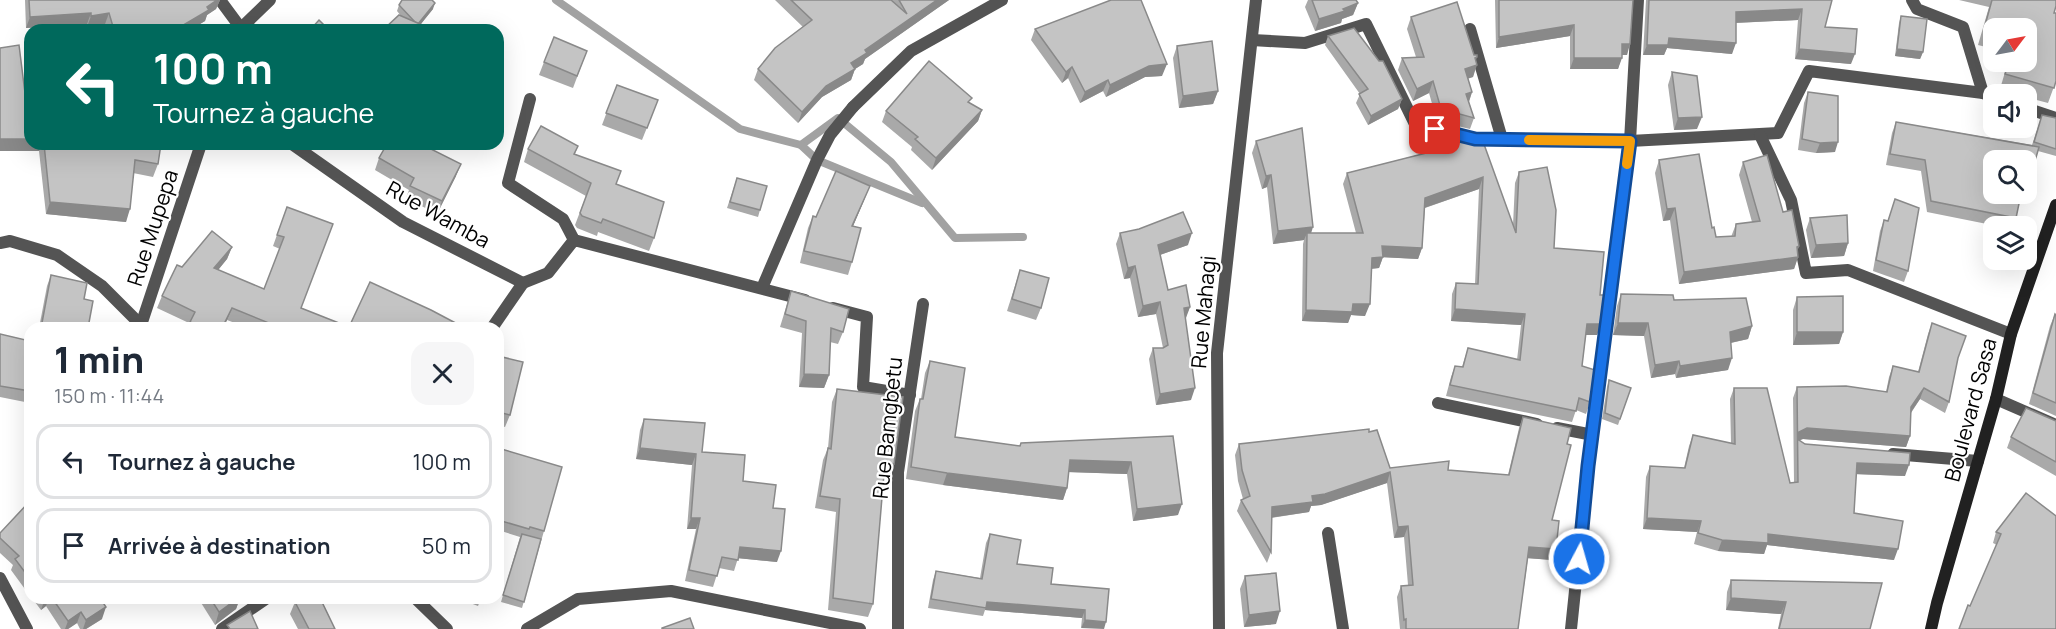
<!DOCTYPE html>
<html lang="fr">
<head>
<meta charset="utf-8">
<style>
	:root { --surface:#fff; --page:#f6f6f7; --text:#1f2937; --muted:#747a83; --line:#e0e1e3 }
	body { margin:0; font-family:Manrope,sans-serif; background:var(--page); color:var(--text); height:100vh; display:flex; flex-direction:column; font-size:22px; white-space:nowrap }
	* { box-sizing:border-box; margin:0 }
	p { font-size:20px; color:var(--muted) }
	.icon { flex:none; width:33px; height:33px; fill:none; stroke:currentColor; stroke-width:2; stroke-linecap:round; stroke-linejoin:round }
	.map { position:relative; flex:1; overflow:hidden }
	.drawer { position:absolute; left:24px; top:322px; width:480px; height:282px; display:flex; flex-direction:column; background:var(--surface); border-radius:18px; box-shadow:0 6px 24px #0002 }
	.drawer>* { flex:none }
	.top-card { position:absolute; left:24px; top:24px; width:480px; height:126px; border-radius:18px; box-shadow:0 6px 24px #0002; background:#00695c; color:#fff; overflow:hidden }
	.needle { width:39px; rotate:58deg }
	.fabs { position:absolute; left:1983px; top:18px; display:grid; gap:12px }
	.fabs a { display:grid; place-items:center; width:54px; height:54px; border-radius:12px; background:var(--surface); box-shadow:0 6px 24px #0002; font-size:30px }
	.pin { position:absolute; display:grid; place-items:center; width:51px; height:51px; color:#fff; margin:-26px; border-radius:12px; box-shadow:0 3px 9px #0006 }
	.me { position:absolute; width:66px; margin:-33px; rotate:6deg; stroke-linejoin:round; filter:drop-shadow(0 0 4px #0008) }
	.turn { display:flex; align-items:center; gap:21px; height:126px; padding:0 30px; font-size:27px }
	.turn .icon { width:78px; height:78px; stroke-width:2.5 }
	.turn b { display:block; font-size:42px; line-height:51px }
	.round { display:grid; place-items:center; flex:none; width:63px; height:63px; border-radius:18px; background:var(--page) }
	.head { display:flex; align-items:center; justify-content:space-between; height:102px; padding:0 30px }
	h1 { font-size:36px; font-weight:800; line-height:45px }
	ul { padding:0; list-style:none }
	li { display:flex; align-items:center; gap:18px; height:75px; margin:0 12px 9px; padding:0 18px; border:3px solid var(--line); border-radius:18px }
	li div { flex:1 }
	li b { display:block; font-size:22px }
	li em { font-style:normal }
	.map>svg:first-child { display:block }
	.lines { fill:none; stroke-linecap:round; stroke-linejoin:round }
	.stream { stroke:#a2a2a2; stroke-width:8 }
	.lane { stroke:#545454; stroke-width:12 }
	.street { stroke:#545454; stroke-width:12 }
	.secondary { stroke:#212121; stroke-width:12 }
	.wall { fill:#a9a9a9 }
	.shaded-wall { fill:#898989 }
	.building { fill:#c4c4c4; stroke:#898989; stroke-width:1.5 }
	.route-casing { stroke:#114b97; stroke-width:15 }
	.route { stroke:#1a73e8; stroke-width:10 }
	.slow { stroke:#f59e0b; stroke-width:10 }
	.labels { text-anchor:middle; stroke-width:4.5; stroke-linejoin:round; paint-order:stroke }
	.street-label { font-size:21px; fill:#000; stroke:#fff }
</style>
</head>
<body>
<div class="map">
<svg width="2056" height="629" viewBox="0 0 2056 629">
	<rect width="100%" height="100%" fill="#fff"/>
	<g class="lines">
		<g class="stream">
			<polyline points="556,0 740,129 801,145 838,118 891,162 955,238 1023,237"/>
			<polyline points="801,145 817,160 922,203"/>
		</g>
		<g class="lane">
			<polyline points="1912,0 1917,9 1963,27 1983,93 1994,97"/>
			<polyline points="1470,29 1502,139"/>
			<polyline points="1252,40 1305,43 1366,24 1415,124 1475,139 1630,141 1778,133 1809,71 1983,93"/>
			<polyline points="530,99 508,183 563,219 574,240"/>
			<polyline points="2026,108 2056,118"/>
			<polyline points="1760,135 1791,200 1806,273 1848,270 2011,334"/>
			<polyline points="523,283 548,273 574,240 805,300"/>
			<polyline points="762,288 817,160 830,135 853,107"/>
			<polyline points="833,308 867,317 863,387 910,395"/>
			<polyline points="1438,403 1537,424"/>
			<polyline points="1557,428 1593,435"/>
			<polyline points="1893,454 1978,461"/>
			<polyline points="1328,533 1343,629"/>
		</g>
		<g class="street">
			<polyline points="220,0 240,27"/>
			<polyline points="239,30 270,0"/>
			<polyline points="853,107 911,51 1002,0"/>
			<polyline points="292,144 403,222 523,283 492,328"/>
			<polyline points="0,243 10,241 57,255 102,286 144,328"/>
			<polyline points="141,325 201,144"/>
			<polyline points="1996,399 2056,425"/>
			<polyline points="0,578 27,629"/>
			<polyline points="415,598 447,629"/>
			<polyline points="222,629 267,598"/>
			<polyline points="527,629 578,599 671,591 860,629"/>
			<polyline points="898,629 898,472 923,304"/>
			<polyline points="1219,629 1217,353 1256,0"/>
			<polyline points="1571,629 1588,466 1630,141 1638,0"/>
		</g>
		<polyline class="secondary" points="1931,629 1937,603 1996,399 2011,334 2056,205"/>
	</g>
	<g class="wall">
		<polygon points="25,0 220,0 216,9 207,15 205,21 190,30 107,30 105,24 87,27 87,24 26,28"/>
		<polygon points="775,0 949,0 865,59 863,64 855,69 851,80 822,97 798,123 754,80 758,69 803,27"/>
		<polygon points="1308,0 1356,0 1358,3 1353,15 1342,19 1341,23 1315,31 1305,7"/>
		<polygon points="1495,0 1633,0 1627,55 1622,55 1618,69 1570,69 1570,36 1496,48"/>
		<polygon points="1646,0 1832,0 1825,27 1851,64 1795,59 1798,20 1736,23 1732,54 1667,48 1664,55 1643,55"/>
		<polygon points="1959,0 2056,0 2054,13 2056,81 2048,103 2026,97 2026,94 2018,94 2000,89 2008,62 2026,62 2026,28 1994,28 1994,49 1978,45 1989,7"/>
		<polygon points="399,5 433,9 420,25 401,16 397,11"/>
		<polygon points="1901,16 1923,52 1920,59 1895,56 1899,23"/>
		<polygon points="1411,17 1476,61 1473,77 1468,78 1472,92 1469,102 1474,118 1470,129 1437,121 1429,93 1413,101 1398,70 1402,58 1416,57 1407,29"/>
		<polygon points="1035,29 1162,76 1145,77 1106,97 1103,91 1080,103 1068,78 1062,83 1031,40"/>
		<polygon points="1328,36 1402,99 1398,109 1368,125 1356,103 1360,94 1325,45"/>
		<polygon points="1177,46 1218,91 1213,104 1179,108 1173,58"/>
		<polygon points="587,51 573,88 539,75 544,62"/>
		<polygon points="1672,72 1697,129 1674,130 1668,85"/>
		<polygon points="617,85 658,100 642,140 602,125"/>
		<polygon points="1808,92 1835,152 1816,153 1798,150 1804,103"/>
		<polygon points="970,103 982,110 978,121 932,170 911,150 912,147 882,122 886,111"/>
		<polygon points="2042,115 2056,118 2056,156 2038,151 2029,179 2026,179 2026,160 2016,218 2013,226 1997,226 1927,212 1921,171 1886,165 1892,133 1896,122 2032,145"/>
		<polygon points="1441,132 1481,136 1513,225 1515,183 1519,172 1554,248 1600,295 1601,324 1597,335 1586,335 1582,366 1590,402 1586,414 1576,410 1572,422 1446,396 1451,377 1455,366 1462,367 1468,348 1517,360 1521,325 1451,321 1452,294 1456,283 1475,284 1479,189 1425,208 1422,248 1418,259 1383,257 1379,268 1371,269 1365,316 1351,315 1348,323 1302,321 1303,244 1304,240 1273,244 1267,187 1262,189 1252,153 1256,141 1311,233 1356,233 1343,184 1347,173 1441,149 1437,143"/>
		<polygon points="30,144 161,144 158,164 153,177 133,173 126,222 46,214 39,151"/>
		<polygon points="423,145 456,176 437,214 406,198 409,190 375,170 379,158"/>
		<polygon points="578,146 575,154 616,185 654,238 649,251 598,232 597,236 577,228 575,225 586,196 524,162 528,149"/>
		<polygon points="1659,160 1712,228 1716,237 1731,237 1736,224 1752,222 1739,175 1743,162 1783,212 1799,246 1797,252 1798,257 1794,269 1679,284 1670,220 1663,221 1655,173"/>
		<polygon points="737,178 760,210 758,217 727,208"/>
		<polygon points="865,198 853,226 852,262 848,275 800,263 808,228 813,216 816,217"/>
		<polygon points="287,207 301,308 349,327 465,328 248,328 227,320 223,328 187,328 189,323 157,308 162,296 182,267 232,247 227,259 218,270 264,289 280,249 273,246"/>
		<polygon points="1810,218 1848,243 1844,256 1811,258 1806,230"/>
		<polygon points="1884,220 1887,221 1908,271 1904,282 1873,271 1880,231"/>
		<polygon points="1120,233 1188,245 1160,255 1168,290 1190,307 1185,318 1191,400 1156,405 1149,359 1153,348 1163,348 1156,314 1138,317 1130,278 1124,279 1116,244"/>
		<polygon points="1020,270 1041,308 1036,320 1007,311"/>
		<polygon points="51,275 84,299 88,328 39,328 47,286"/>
		<polygon points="791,291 843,332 838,344 830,342 829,375 824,388 799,387 802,333 780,327"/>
		<polygon points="1621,294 1674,300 1752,326 1748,339 1731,343 1728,370 1676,378 1675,374 1651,378 1644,336 1613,335 1617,306"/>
		<polygon points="1797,297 1843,332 1839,344 1793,345 1793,310"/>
		<polygon points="2055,314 2056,315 2056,416 2029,404 2050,326"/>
		<polygon points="1932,323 1958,358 1949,402 1945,413 1920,399 1911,413 1910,436 1906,447 1803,439 1799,440 1805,444 1905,476 1856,474 1854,513 1894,560 1767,545 1764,554 1718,551 1694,544 1697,532 1643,529 1646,477 1650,466 1684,468 1689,446 1693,435 1731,443 1730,399 1734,388 1790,483 1794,482 1793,398 1797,387 1886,392 1889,377 1893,366 1918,372 1928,334"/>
		<polygon points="0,334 30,341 30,403 0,397"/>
		<polygon points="498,356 510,415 505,427 498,425"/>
		<polygon points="930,361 955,437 1020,446 1021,443 1173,436 1178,515 1133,521 1127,474 1069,472 1067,488 1063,500 943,485 906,479 915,411 920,399 921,399 925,373"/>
		<polygon points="1609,380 1631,388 1618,425 1602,419 1607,387"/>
		<polygon points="837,389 894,464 890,476 884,475 873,604 868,617 828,610 836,512 815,508 823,460 828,448 832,402"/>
		<polygon points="1523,417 1567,444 1552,520 1556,549 1552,560 1528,558 1518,629 1400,629 1397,597 1401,586 1408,585 1404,537 1394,538 1387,483 1321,505 1311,506 1309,512 1271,518 1271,552 1267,563 1237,511 1241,500 1243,499 1238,481 1235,455 1239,444 1369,432 1390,468 1448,470 1508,475 1519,428"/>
		<polygon points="644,419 702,452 743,481 773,508 777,562 738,558 734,571 719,568 713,587 685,581 696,529 687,529 692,465 636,459 640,430"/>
		<polygon points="2056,421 2056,476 2007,448 2011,437"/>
		<polygon points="498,448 544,531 522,608 501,602 520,537 498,530"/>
		<polygon points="30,501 30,596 11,570 13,565 0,553 0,533"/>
		<polygon points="2056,516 1970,606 1997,545 1993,543 1996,532"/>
		<polygon points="990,534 1017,564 1051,584 1109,589 1081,628 1082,618 985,610 983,616 928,608 933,580 936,571 980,578 986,543"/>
		<polygon points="1245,576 1276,624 1244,627 1240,589"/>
		<polygon points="1731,580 1870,629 1778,629 1781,614 1726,610 1727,592"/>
		<polygon points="32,598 104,598 102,602 102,619 86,629 80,629 77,623 68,629 61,629 46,606 41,610"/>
		<polygon points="198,598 240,598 236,609 215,625"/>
		<polygon points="457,598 481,598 478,606"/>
		<polygon points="295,602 335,629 298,629 290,614"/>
	</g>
	<g class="shaded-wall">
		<polygon points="217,0 220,0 216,9 207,15 205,21 190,30 175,30 207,7"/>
		<polygon points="937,0 949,0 865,59 863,64 855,69 851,80 822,97 798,123 802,112 826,86 865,50"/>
		<polygon points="435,3 433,9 416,30 417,25"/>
		<polygon points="1358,3 1353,15 1342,19 1341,23 1315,31 1319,19"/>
		<polygon points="1802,9 1798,20 1732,23 1736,12"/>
		<polygon points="91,13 87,24 26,28 30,17"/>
		<polygon points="109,13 105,24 87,27 91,16"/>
		<polygon points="1574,25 1570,36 1496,48 1499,37"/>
		<polygon points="1669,38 1736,43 1732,54 1667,48 1664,55 1643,55 1647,45"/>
		<polygon points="1622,44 1630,44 1627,55 1618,55"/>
		<polygon points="1799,49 1855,54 1851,64 1795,59"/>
		<polygon points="1897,49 1923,52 1920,59 1895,56"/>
		<polygon points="1477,57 1474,66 1477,65 1473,77 1461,81 1465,69"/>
		<polygon points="1574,58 1622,58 1618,69 1570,69"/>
		<polygon points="1167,64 1162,76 1145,77 1106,97 1110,85 1149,66"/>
		<polygon points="1072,67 1068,78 1062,83 1066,72"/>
		<polygon points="1108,80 1103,91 1080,103 1085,92"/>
		<polygon points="1433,81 1429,93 1413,101 1417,89"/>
		<polygon points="1218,91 1213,104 1179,108 1183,96"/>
		<polygon points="1472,92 1468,104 1466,94"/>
		<polygon points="1402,99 1398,109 1368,125 1371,116"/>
		<polygon points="982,110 978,121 932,170 936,158"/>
		<polygon points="1702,117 1697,129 1674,130 1678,118"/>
		<polygon points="0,139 30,139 30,144 42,144 39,151 0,151"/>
		<polygon points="1838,142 1835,152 1816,153 1820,143"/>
		<polygon points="461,164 456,176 437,214 442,201"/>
		<polygon points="1271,175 1267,187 1262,189 1266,176"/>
		<polygon points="1483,177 1479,189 1421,209 1425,198"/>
		<polygon points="870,186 865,198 848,238 852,226"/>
		<polygon points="50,202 130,209 126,222 46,214"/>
		<polygon points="1675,208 1670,220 1663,221 1667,209"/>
		<polygon points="1313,227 1309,240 1307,233 1304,240 1273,244 1278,231"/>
		<polygon points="1192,233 1188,245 1154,257 1158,245"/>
		<polygon points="1848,243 1844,256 1811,258 1816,245"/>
		<polygon points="1382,246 1422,248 1418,259 1378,257"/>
		<polygon points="1799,246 1795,257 1798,257 1794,269 1679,284 1684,272"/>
		<polygon points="232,247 227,259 210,280 214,268"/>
		<polygon points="1383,257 1379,268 1368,269 1372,258"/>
		<polygon points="1135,266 1130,278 1124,279 1128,268"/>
		<polygon points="1160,302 1156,314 1138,317 1143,306"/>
		<polygon points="1353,304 1370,304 1365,316 1351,315 1348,323 1302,321 1306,310"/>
		<polygon points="1190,307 1186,318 1180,320 1184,308"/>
		<polygon points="232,308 227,320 223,328 222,328"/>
		<polygon points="1455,309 1525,314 1521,325 1451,321"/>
		<polygon points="1618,323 1648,323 1644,336 1613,335"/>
		<polygon points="1587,324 1601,324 1597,335 1583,335"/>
		<polygon points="1752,326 1748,339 1725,344 1730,332"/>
		<polygon points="1797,332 1843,332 1839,344 1793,345"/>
		<polygon points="1732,358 1728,370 1676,378 1680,366"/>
		<polygon points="1679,361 1675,374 1651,378 1655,365"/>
		<polygon points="804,374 829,375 824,388 799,387"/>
		<polygon points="1195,388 1191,400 1156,405 1160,394"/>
		<polygon points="1924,388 1920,399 1907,418 1911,407"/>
		<polygon points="1807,428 1910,436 1906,447 1803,439 1798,441 1799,432"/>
		<polygon points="640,448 696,454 692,465 636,459"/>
		<polygon points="1070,460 1131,462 1127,474 1066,472"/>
		<polygon points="1857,463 1909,465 1905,476 1853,474"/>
		<polygon points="1390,472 1387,483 1321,505 1311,506 1309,512 1268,518 1272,507"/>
		<polygon points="947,473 1067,488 1063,500 943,485"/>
		<polygon points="1182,504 1178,515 1133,521 1137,509"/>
		<polygon points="691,518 700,518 696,529 687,529"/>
		<polygon points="1647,518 1701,521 1697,532 1643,529"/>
		<polygon points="1408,526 1404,537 1394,538 1398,527"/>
		<polygon points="1768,534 1898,549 1894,560 1767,545 1764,554 1718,551 1722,540"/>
		<polygon points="740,547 781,551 777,562 736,558"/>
		<polygon points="1529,547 1556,549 1552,560 1525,558"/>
		<polygon points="49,598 46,606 41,610 45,599"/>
		<polygon points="238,598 240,598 236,609 215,625 219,612"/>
		<polygon points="1731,598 1786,602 1781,614 1726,610"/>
		<polygon points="987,602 1085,610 1082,618 985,610"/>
		<polygon points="106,607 102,619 86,629 83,629 86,620"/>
		<polygon points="1280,611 1276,624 1244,627 1249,615"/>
		<polygon points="81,612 77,623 68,629 65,629 68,621"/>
		<polygon points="1085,620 1106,622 1104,629 1081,628"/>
	</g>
	<g class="building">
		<polygon points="29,0 217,0 207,7 209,10 175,30 114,30 109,13 91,16 91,13 30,17"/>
		<polygon points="402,0 432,0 435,3 418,24 415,22 399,5"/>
		<polygon points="791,0 891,0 907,14 899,0 937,0 865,50 867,53 851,63 855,69 826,86 802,112 758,69 775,48 812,20"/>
		<polygon points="1111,0 1141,0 1167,64 1149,66 1110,85 1108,80 1085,92 1072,67 1066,72 1035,29"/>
		<polygon points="1312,0 1356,0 1358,3 1343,9 1345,11 1319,19"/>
		<polygon points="1499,0 1633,0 1630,44 1622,44 1622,58 1574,58 1574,25 1499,37"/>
		<polygon points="1649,0 1832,0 1825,27 1857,29 1855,54 1799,49 1802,9 1736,12 1736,43 1669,38 1668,45 1647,45"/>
		<polygon points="1992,0 2056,0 2056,6 2054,13 2056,13 2056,81 2054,88 2005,74 2009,62 2026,62 2026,28 1994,28 1994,32 1984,29"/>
		<polygon points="1457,2 1474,55 1477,55 1477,57 1475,58 1477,65 1465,69 1472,92 1466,94 1474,118 1441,109 1433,81 1417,89 1402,58 1424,57 1411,17"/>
		<polygon points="399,15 427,27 426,30 383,30"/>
		<polygon points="1901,16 1927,19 1923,52 1897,49"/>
		<polygon points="319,20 329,30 310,30"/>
		<polygon points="1354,28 1379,61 1383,61 1402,99 1371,116 1359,94 1368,89 1328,36"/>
		<polygon points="554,37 587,51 577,76 544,62"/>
		<polygon points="1212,41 1218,91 1183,96 1177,46"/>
		<polygon points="19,45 26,101 30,101 30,139 0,139 0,48"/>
		<polygon points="929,61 972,98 968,102 982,110 936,158 915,139 918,137 886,111"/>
		<polygon points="1672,72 1697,76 1702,117 1678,118"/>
		<polygon points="617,85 658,100 647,128 606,113"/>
		<polygon points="1808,92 1838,96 1838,142 1820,143 1802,139"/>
		<polygon points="2042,115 2056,118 2056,149 2034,142"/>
		<polygon points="1896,122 2039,147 2033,168 2027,167 2026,170 2026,160 1994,160 1994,194 2021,194 2016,218 1931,201 1925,160 1890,154"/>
		<polygon points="541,126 578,146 574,154 621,171 616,184 664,202 654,238 603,219 601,223 582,216 580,213 591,183 528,149"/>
		<polygon points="1302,128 1313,227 1278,231 1271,175 1266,176 1256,141"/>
		<polygon points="1446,128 1481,136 1516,233 1519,172 1547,167 1556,210 1554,248 1604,252 1600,295 1604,295 1601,324 1587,324 1582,366 1595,370 1590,402 1579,398 1576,411 1450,385 1455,366 1463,367 1468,348 1520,360 1525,314 1455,309 1456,283 1478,284 1483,177 1425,198 1422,248 1382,246 1383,257 1372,258 1370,304 1353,304 1352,312 1306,310 1307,233 1363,233 1347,173 1450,147 1441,132"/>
		<polygon points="44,144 161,144 158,164 135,160 130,209 50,202"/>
		<polygon points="387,144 421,144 461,164 442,201 410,186 414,178 379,158"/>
		<polygon points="1699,154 1712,228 1714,227 1716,237 1735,236 1736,224 1760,221 1743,162 1767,155 1783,212 1792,210 1799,246 1797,247 1798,257 1684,272 1675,208 1667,209 1659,160"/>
		<polygon points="836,171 870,186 852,226 861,228 852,262 804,251 813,216 816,217"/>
		<polygon points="737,178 767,186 760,210 730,202"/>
		<polygon points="1895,199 1919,208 1908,271 1876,260 1884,220 1888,221"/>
		<polygon points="287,207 333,224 301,308 349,327 370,282 431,310 465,328 281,328 232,308 223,326 217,323 214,328 204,328 190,322 195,312 162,296 177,265 182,267 212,231 232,247 214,268 264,289 284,237 277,235"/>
		<polygon points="1183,212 1192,233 1158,245 1168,290 1186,285 1190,307 1184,308 1195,388 1160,394 1153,348 1163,348 1168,345 1160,302 1143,306 1135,266 1128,268 1120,233 1139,229"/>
		<polygon points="1847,215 1848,243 1816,245 1810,218"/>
		<polygon points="1020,270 1049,278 1041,308 1012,299"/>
		<polygon points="51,275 87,283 84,299 93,301 88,328 41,328"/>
		<polygon points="791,291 849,309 843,332 831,328 829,375 804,374 806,321 785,314"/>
		<polygon points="1621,294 1673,295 1674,300 1746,298 1752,326 1730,332 1732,358 1680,366 1679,361 1655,365 1648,323 1618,323"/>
		<polygon points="1843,296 1843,332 1797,332 1797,297"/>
		<polygon points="2055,314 2056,315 2056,403 2033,393"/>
		<polygon points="1932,323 1966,336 1958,358 1949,402 1924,388 1911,407 1910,436 1807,428 1799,432 1799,440 1805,444 1910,453 1909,465 1857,463 1854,513 1903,521 1898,549 1768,534 1768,543 1722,540 1698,533 1701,521 1647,518 1650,466 1685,468 1693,435 1735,444 1734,388 1767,388 1790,483 1798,482 1797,387 1846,386 1887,392 1893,366 1919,372"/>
		<polygon points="0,334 30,341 30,391 0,386"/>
		<polygon points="498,356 523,362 510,415 498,412"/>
		<polygon points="930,361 965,368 955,437 1020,446 1021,443 1173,436 1182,504 1137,509 1131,462 1070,460 1067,488 947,473 911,467 920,399 923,399"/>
		<polygon points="1609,380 1631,388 1620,419 1605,413"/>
		<polygon points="837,389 903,397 894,464 885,462 873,604 833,598 840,499 820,496 828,448 831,449"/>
		<polygon points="2026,408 2056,421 2056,462 2011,437"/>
		<polygon points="1523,417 1571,428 1567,444 1571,445 1552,520 1559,521 1556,549 1529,547 1518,629 1406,629 1406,619 1404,620 1401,586 1413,585 1408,526 1398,527 1390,472 1325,494 1312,496 1313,502 1272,507 1271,552 1241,500 1250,496 1242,470 1239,444 1369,429 1369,432 1377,430 1390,468 1449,461 1448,470 1509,475"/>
		<polygon points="644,419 705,423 702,452 745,455 743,481 776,485 773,508 785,509 781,551 740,547 738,560 722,557 717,576 689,570 700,518 691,518 696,454 640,448"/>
		<polygon points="498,448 562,467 544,531 530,527 529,529 498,520"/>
		<polygon points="2026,493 2056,516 2056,629 1959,629 1968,605 1970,606 2001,534 1996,532"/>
		<polygon points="30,501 30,579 15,559 19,556 0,538 0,533"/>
		<polygon points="522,534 541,539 524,602 503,595"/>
		<polygon points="990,534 1021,540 1017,564 1053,568 1051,584 1109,589 1106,622 1085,620 1085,610 987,602 986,608 931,599 936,571 982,579"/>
		<polygon points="1276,573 1280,611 1249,615 1245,576"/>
		<polygon points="1731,580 1882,583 1870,629 1779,629 1786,602 1731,598"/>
		<polygon points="52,598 100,598 106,607 86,620 81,612 68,621"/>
		<polygon points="210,598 238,598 219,612"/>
		<polygon points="301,598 320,598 335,629 309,629 295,602"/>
		<polygon points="250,611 258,629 230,629 227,625"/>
		<polygon points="690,618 694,629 662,629 662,628"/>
	</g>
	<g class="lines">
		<defs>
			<polyline id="route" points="1435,129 1475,139 1630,141 1588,466 1579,559"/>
		</defs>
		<use href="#route" class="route-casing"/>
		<use href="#route" class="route"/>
		<polyline class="slow" points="1529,140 1630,141 1627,164"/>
	</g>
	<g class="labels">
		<g class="street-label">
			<text transform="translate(438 215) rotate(29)" y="7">Rue Wamba</text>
			<text transform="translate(153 228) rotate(-72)" y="7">Rue Mupepa</text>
			<text transform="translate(1204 312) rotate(-85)" y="7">Rue Mahagi</text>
			<text transform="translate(1971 410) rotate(-75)" y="7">Boulevard Sasa</text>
			<text transform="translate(888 428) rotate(-84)" y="7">Rue Bamgbetu</text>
		</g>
	</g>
</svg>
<div class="fabs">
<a><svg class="needle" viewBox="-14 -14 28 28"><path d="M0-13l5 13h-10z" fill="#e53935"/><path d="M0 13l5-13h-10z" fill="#747a83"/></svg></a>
<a><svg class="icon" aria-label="sound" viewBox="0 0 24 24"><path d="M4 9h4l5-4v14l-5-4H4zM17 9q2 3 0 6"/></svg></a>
<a><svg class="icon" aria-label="search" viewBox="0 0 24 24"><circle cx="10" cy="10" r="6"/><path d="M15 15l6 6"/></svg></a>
<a><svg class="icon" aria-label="layers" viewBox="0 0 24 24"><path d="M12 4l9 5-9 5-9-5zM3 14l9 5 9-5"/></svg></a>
</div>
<div class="pin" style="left:1435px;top:129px;background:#d93025"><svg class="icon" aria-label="arrive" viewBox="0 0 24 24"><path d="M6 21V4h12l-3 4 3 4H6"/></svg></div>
<svg class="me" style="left:1579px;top:559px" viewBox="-20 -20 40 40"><circle r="17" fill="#1a73e8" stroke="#fff" stroke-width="3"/><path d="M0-11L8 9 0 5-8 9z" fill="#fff"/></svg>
<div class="top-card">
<div class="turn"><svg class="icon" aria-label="left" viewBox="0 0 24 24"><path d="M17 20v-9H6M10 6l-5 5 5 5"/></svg><div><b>100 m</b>Tournez à gauche</div></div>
</div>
<section class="drawer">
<div class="head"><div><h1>1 min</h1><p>150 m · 11:44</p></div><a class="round"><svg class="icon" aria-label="close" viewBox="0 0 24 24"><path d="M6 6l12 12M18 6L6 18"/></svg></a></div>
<ul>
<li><svg class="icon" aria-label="left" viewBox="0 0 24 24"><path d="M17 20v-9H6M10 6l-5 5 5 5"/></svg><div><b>Tournez à gauche</b></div><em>100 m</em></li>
<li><svg class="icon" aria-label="arrive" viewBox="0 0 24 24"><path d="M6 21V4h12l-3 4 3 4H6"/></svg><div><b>Arrivée à destination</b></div><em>50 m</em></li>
</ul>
</section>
</div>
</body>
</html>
